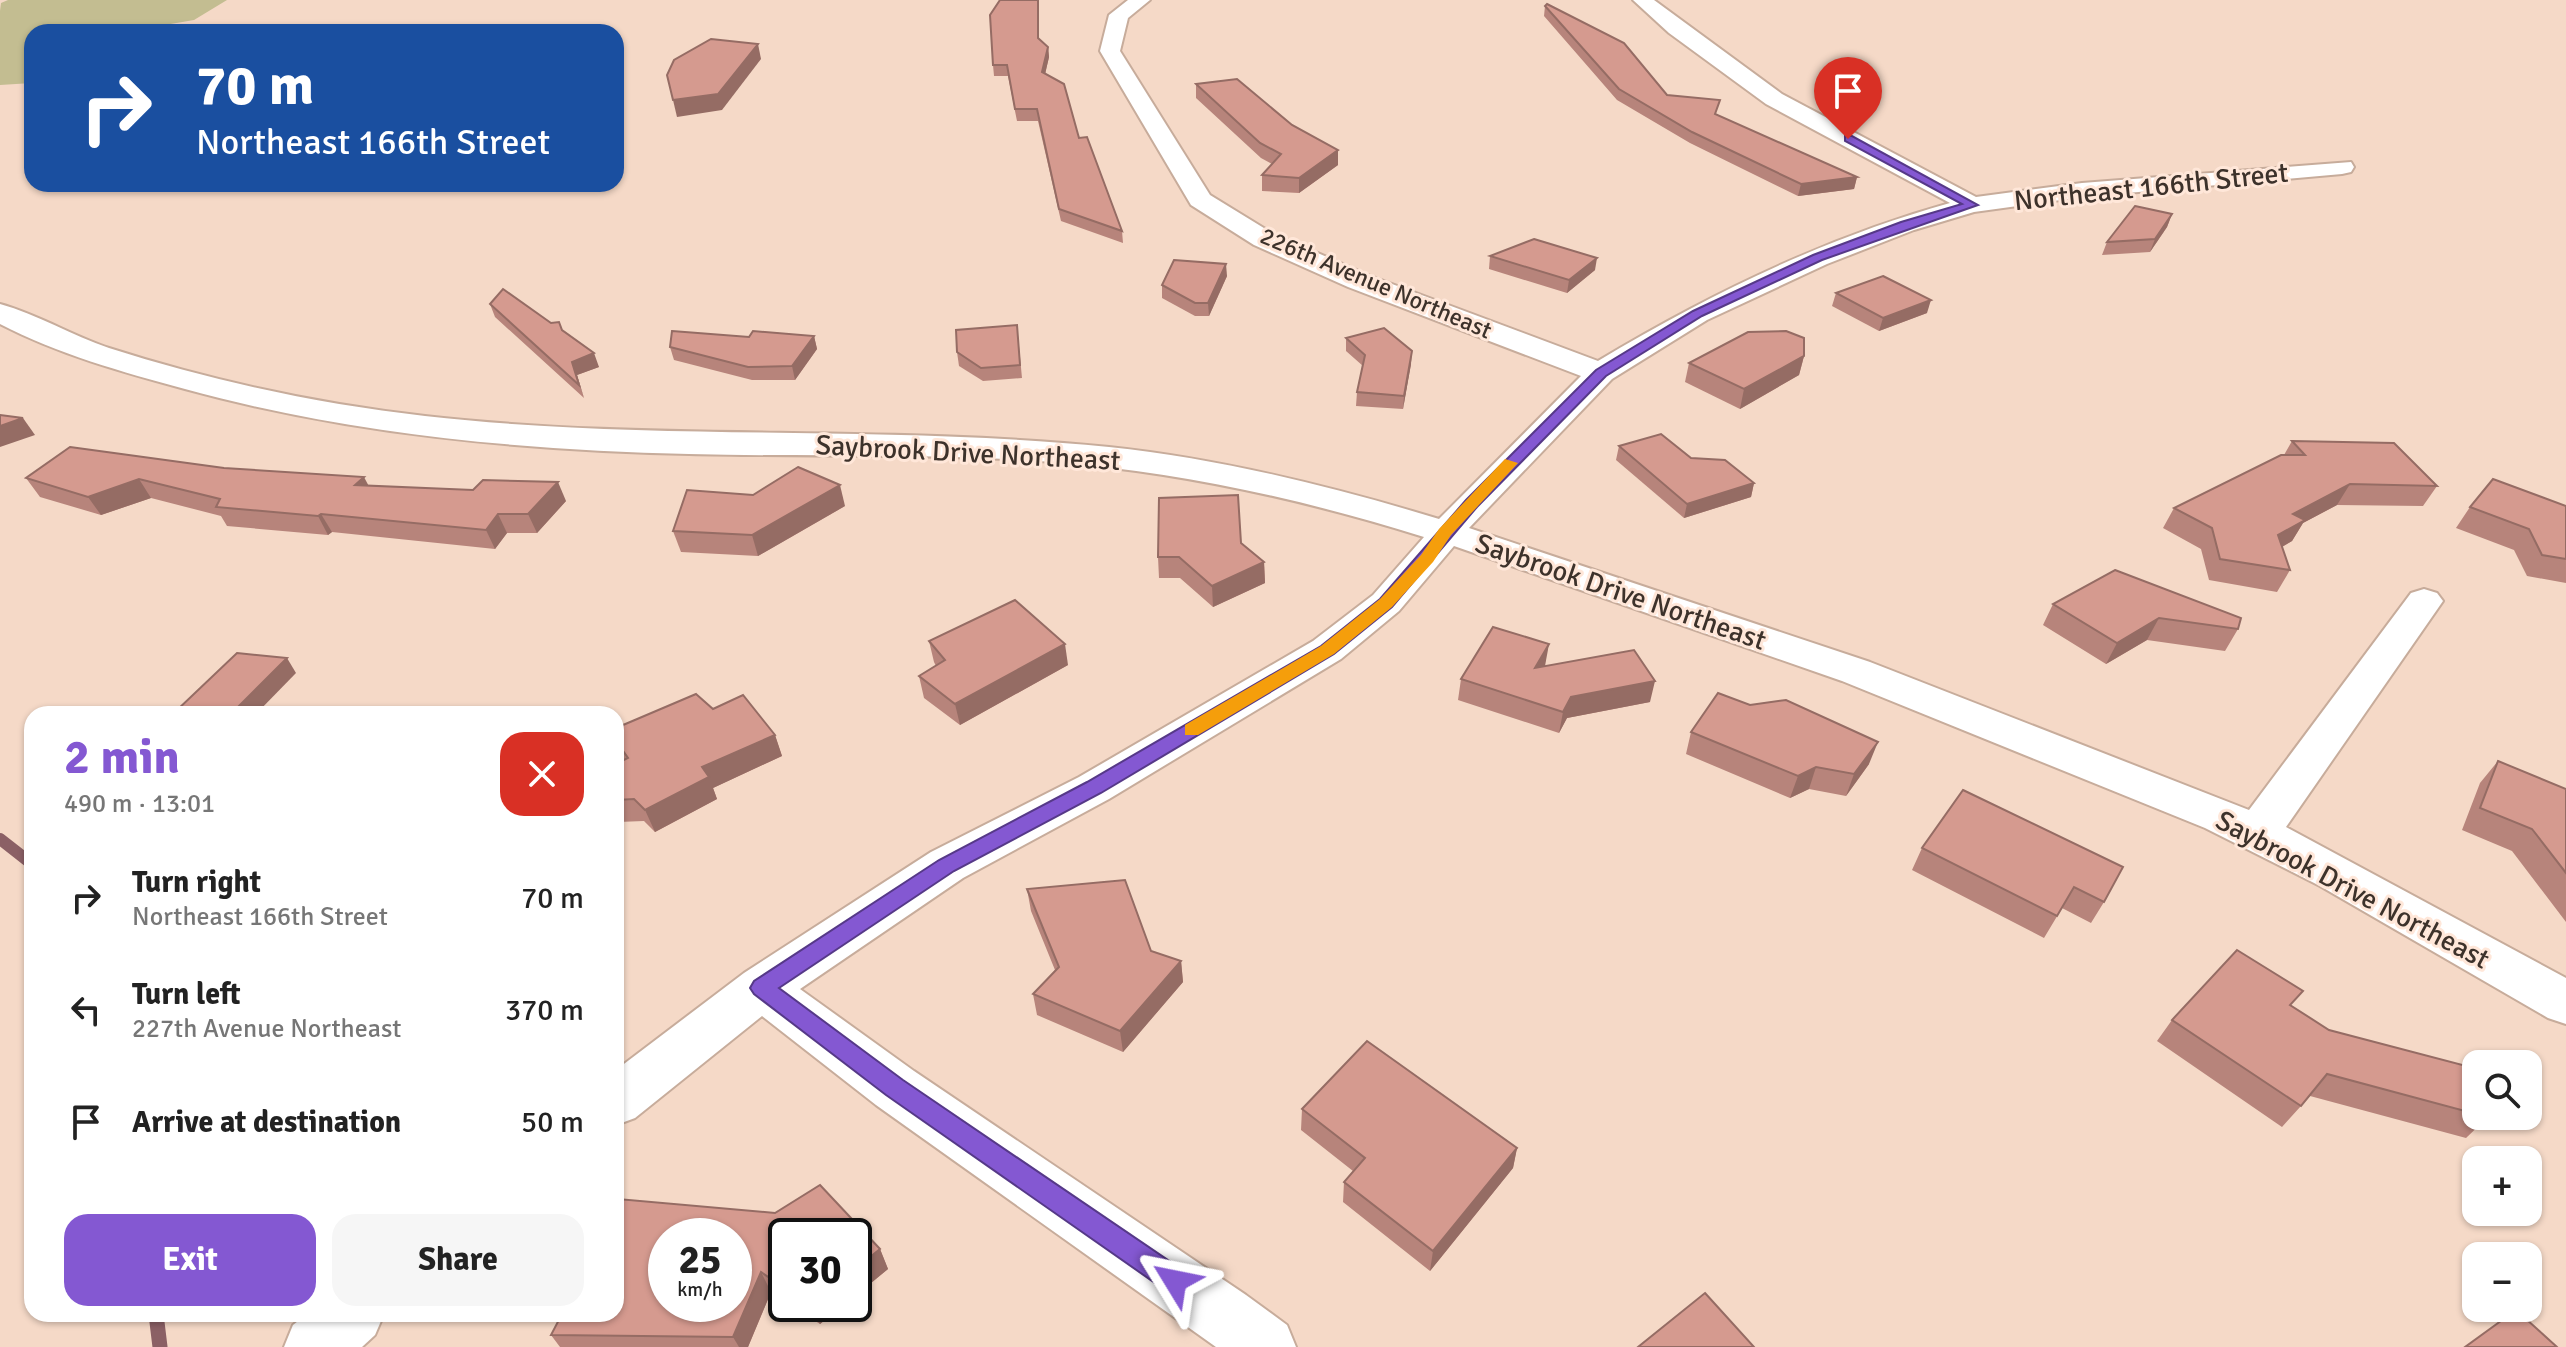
<!DOCTYPE html>
<html lang="en">
<head>
<meta charset="utf-8">
<style>
	:root { --surface:#fff; --page:#f6f6f6; --text:#222; --muted:#767676; --accent:#8458d2 }
	body { margin:0; font-family:Signika,sans-serif; background:var(--page); color:var(--text); height:100vh; display:flex; flex-direction:column; font-size:30px; white-space:nowrap }
	* { box-sizing:border-box; margin:0 }
	p { font-size:26px; color:var(--muted) }
	.icon { flex:none; width:44px; height:44px; fill:none; stroke:currentColor; stroke-width:2; stroke-linecap:round; stroke-linejoin:round }
	.map { position:relative; flex:1; overflow:hidden }
	.side { position:absolute; left:24px; top:706px; width:600px; height:616px; display:flex; flex-direction:column; background:var(--surface); border-radius:24px; box-shadow:0 2px 6px #0004 }
	.side>* { flex:none }
	.top-card { position:absolute; left:24px; top:24px; width:600px; height:168px; border-radius:24px; box-shadow:0 2px 6px #0004; background:#1a4fa0; color:#fff; overflow:hidden }
	.fabs { position:absolute; left:2462px; top:1050px; display:grid; gap:16px }
	.fabs a { display:grid; place-items:center; width:80px; height:80px; border-radius:16px; background:var(--surface); box-shadow:0 2px 6px #0004; font-size:40px }
	.speed { position:absolute; left:648px; top:1218px; display:flex; gap:16px; font-size:40px; font-weight:700; text-align:center }
	.speed>* { display:grid; place-content:center; width:104px; height:104px; border-radius:50%; background:var(--surface); box-shadow:0 2px 6px #0004; line-height:1 }
	.speed small { font-size:20px; font-weight:400 }
	.speed .limit { border:4px solid #111; border-radius:12px; background:#fff; color:#111 }
	.pin { position:absolute; display:grid; place-items:center; width:68px; height:68px; color:#fff; margin:-82px -34px; border-radius:50% 50% 50% 0; rotate:-45deg; box-shadow:0 0 8px #0007 }
	.pin .icon { rotate:45deg }
	.me { position:absolute; width:88px; margin:-44px; rotate:305deg; stroke-linejoin:round; filter:drop-shadow(0 0 6px #0008) }
	.turn { display:flex; align-items:center; gap:28px; height:168px; padding:0 40px; font-size:36px }
	.turn .icon { width:104px; height:104px; stroke-width:2.5 }
	.turn b { display:block; font-size:56px; line-height:68px }
	.round { display:grid; place-items:center; flex:none; width:84px; height:84px; border-radius:24px; background:var(--page) }
	.summary { display:flex; align-items:center; justify-content:space-between; height:136px; padding:0 40px }
	h1 { font-size:48px; font-weight:700; line-height:60px; color:var(--accent) }
	.cta { display:flex; gap:16px; margin-top:auto; padding:16px 40px }
	.cta a { flex:1; height:92px; border-radius:24px; background:var(--accent); color:#fff; font-size:32px; font-weight:700; line-height:92px; text-align:center }
	.cta a+a { background:var(--page); color:var(--text) }
	ul { padding:0; list-style:none }
	li { display:flex; align-items:center; gap:24px; height:112px; padding:0 40px }
	li div { flex:1 }
	li b { display:block; font-size:30px }
	li em { font-style:normal }
	.map>svg:first-child { display:block }
	.green { fill:#c3bd91 }
	.lines { fill:none; stroke-linecap:round; stroke-linejoin:round }
	.stream-far1 { stroke:#8b6065; stroke-width:12 }
	.stream { stroke:#8b6065; stroke-width:15 }
	.street-casing { stroke:#c7ac9b; stroke-width:4 }
	.street { fill:#fff; fill-rule:evenodd }
	.wall { fill:#b7847b; fill-rule:evenodd }
	.shaded-wall { fill:#956c64 }
	.building { fill:#d59a8f; stroke:#956c64; stroke-width:2; fill-rule:evenodd }
	.route { fill:#8458d2; stroke:#563988; stroke-width:2 }
	.slow { fill:#f59e0b }
	.labels { text-anchor:middle; stroke-width:6; stroke-linejoin:round; paint-order:stroke }
	.far-street-label { font-size:24px; fill:#3d322b; stroke:#ffe7d9 }
	.street-label { font-size:28px; fill:#3d322b; stroke:#ffe7d9 }
</style>
</head>
<body>
<div class="map">
<svg width="2566" height="1347" viewBox="0 0 2566 1347">
	<rect width="100%" height="100%" fill="#f5d9c7"/>
	<polygon class="green" points="8,0 227,0 194,20 153,27 145,32 32,32 32,83 0,85 0,11 1,3"/>
	<g class="lines">
		<polyline class="stream-far1" points="0,839 32,864"/>
		<polyline class="stream" points="156,1314 160,1347"/>
		<defs>
			<g id="street">
				<path d="M 1128,0 L 1150,0 L 1128,18 L 1120,51 L 1210,195 L 1272,233 L 1368,275 L 1598,361 C 1709,294 1825,238 1950,203 L 1766,104 L 1669,33 L 1633,0 L 1654,0 L 1782,94 L 1976,197 L 2082,183 L 2351,162 L 2354,167 L 2351,172 L 2342,174 L 2082,197 L 1974,212 L 1914,230 L 1827,264 L 1707,320 L 1612,379 L 1469,528 L 1870,662 L 2249,810 L 2411,593 L 2424,589 L 2437,593 L 2443,601 L 2286,827 L 2566,978 L 2566,1024 L 2548,1018 L 2320,886 L 2205,828 L 1842,681 L 1454,546 L 1399,611 L 1341,659 L 1109,799 L 963,878 L 800,989 L 914,1071 L 1246,1295 L 1287,1325 L 1296,1347 L 1216,1347 L 876,1105 L 762,1016 L 635,1118 L 616,1125 L 616,1070 L 744,973 L 931,852 L 1079,777 L 1313,641 L 1373,595 L 1424,537 C 1302,499 1181,472 1053,462 C 932,453 811,457 689,454 C 520,450 349,434 185,389 C 122,372 58,354 0,324 L 0,304 C 37,314 73,336 109,348 C 212,381 318,404 425,416 C 653,442 882,424 1109,447 C 1222,459 1331,486 1439,519 L 1581,376 L 1348,287 L 1254,245 L 1191,205 L 1100,51 L 1109,15 Z"/>
				<polygon points="307,1314 384,1314 375,1335 362,1347 284,1347 293,1325"/>
			</g>
		</defs>
		<use href="#street" class="street-casing"/>
		<use href="#street" class="street"/>
	</g>
	<g class="wall">
		<polygon points="1000,0 1039,0 1039,39 1048,47 1049,57 1045,74 1079,138 1122,231 1123,243 1061,221 1038,121 1017,121 1008,76 994,76 993,65"/>
		<polygon points="1545,6 1667,95 1717,115 1857,177 1854,189 1798,196 1690,143 1617,100 1544,16"/>
		<polygon points="1196,84 1338,150 1338,165 1299,193 1262,191 1262,175 1272,164 1261,158 1196,98"/>
		<polygon points="2172,214 2167,227 2150,252 2102,255 2107,242"/>
		<polygon points="1490,256 1595,270 1567,293 1489,269"/>
		<polygon points="1227,276 1209,316 1195,316 1162,298 1162,285"/>
		<polygon points="1836,293 1927,313 1879,331 1832,306"/>
		<polygon points="490,304 563,331 599,367 577,375 584,398 495,317"/>
		<polygon points="1017,325 1022,378 983,381 959,366 957,352"/>
		<polygon points="814,336 817,349 795,380 752,380 674,360 670,347 749,337"/>
		<polygon points="1346,338 1411,364 1403,409 1356,406 1357,392 1363,366 1346,351"/>
		<polygon points="1804,356 1799,375 1740,409 1685,382 1689,363"/>
		<polygon points="2292,441 2437,486 2423,506 2337,505 2303,523 2292,541 2282,547 2290,570 2277,592 2209,580 2201,549 2163,528 2174,508 2284,455"/>
		<polygon points="1619,446 1691,458 1754,483 1751,497 1684,518 1616,460"/>
		<polygon points="224,468 368,485 566,501 537,533 507,533 495,549 332,532 328,535 227,526 221,516 151,498 101,515 40,497 26,478"/>
		<polygon points="845,506 758,556 681,552 673,531"/>
		<polygon points="2566,506 2566,583 2527,576 2514,550 2456,528 2470,507"/>
		<polygon points="1241,543 1264,562 1265,583 1213,607 1180,578 1159,578 1158,557"/>
		<polygon points="2053,604 2238,629 2225,651 2147,640 2106,664 2043,625"/>
		<polygon points="929,641 1068,665 960,725 924,698 919,676 936,666 934,662"/>
		<polygon points="1545,666 1650,702 1567,718 1559,733 1458,700 1461,679"/>
		<polygon points="1750,705 1869,764 1846,796 1809,789 1790,798 1686,754 1691,732"/>
		<polygon points="713,709 775,735 782,756 713,788 717,799 655,832 644,821 618,822 616,818 616,764 624,760 616,746 616,728"/>
		<polygon points="2498,761 2566,789 2566,922 2512,851 2462,830 2480,783"/>
		<polygon points="1963,790 2104,902 2091,923 2062,908 2044,938 1912,870 1922,848"/>
		<polygon points="1027,889 1151,951 1181,961 1183,982 1123,1052 1037,1015 1033,994 1055,970 1031,911"/>
		<polygon points="2291,1006 2329,1030 2476,1075 2476,1116 2488,1116 2488,1117 2466,1138 2310,1096 2282,1127 2157,1041 2172,1020"/>
		<polygon points="1302,1109 1517,1148 1513,1168 1430,1271 1343,1202 1344,1182 1353,1171 1301,1130"/>
		<path d="M 820,1185 L 880,1249 L 888,1269 L 854,1297 L 854,1236 L 786,1236 L 786,1302 L 771,1292 L 748,1347 L 560,1347 L 551,1335 L 562,1314 L 616,1314 L 616,1203 L 618,1199 L 775,1213 ZM 666,1236 L 734,1236 L 734,1304 L 666,1304 Z"/>
		<polygon points="789,1304 845,1304 820,1324"/>
	</g>
	<g class="shaded-wall">
		<polygon points="758,44 761,59 722,110 677,117 673,100"/>
		<polygon points="1048,47 1049,57 1043,83 1042,72"/>
		<polygon points="1338,150 1338,165 1299,193 1299,178"/>
		<polygon points="1857,177 1854,189 1798,196 1801,184"/>
		<polygon points="2172,214 2167,227 2150,252 2155,239"/>
		<polygon points="1597,258 1595,270 1567,293 1569,280"/>
		<polygon points="1226,264 1227,276 1209,316 1208,303"/>
		<polygon points="1931,300 1927,313 1879,331 1883,318"/>
		<polygon points="814,336 817,349 795,380 792,366"/>
		<polygon points="1412,351 1411,364 1403,409 1404,396"/>
		<polygon points="594,353 599,367 577,375 584,398 572,362"/>
		<polygon points="1804,356 1799,375 1740,409 1744,389"/>
		<polygon points="23,418 35,435 0,447 0,426"/>
		<polygon points="364,477 374,496 355,485"/>
		<polygon points="139,479 151,498 101,515 88,497"/>
		<polygon points="558,482 566,501 537,533 528,514"/>
		<polygon points="1754,483 1751,497 1684,518 1687,504"/>
		<polygon points="2350,484 2337,505 2303,523 2292,541 2266,556 2278,535 2293,514"/>
		<polygon points="840,485 845,506 758,556 752,535"/>
		<polygon points="321,514 332,532 328,535 318,516"/>
		<polygon points="498,514 507,533 495,549 486,530"/>
		<polygon points="1264,562 1265,583 1213,607 1212,586"/>
		<polygon points="2159,618 2147,640 2106,664 2117,643"/>
		<polygon points="1065,644 1068,665 960,725 955,704"/>
		<polygon points="1549,644 1545,666 1535,668"/>
		<polygon points="287,658 296,673 256,714 231,714"/>
		<polygon points="1655,681 1650,702 1567,718 1559,733 1563,712 1571,697"/>
		<polygon points="775,735 782,756 713,788 717,799 655,832 645,810 702,767"/>
		<polygon points="1878,742 1869,764 1846,796 1854,774"/>
		<polygon points="1816,767 1809,789 1790,798 1798,776"/>
		<polygon points="1181,961 1183,982 1123,1052 1120,1031"/>
		<polygon points="1517,1148 1513,1168 1430,1271 1433,1251"/>
		<polygon points="880,1249 888,1269 854,1297 854,1270"/>
		<polygon points="761,1272 771,1292 748,1347 739,1347 733,1337"/>
		<polygon points="812,1304 845,1304 820,1324 811,1305"/>
	</g>
	<g class="building">
		<polygon points="1000,0 1038,0 1038,38 1048,47 1042,72 1064,84 1079,138 1087,137 1122,231 1059,209 1037,109 1015,109 1007,65 993,65 990,15"/>
		<polygon points="1547,4 1624,43 1667,95 1720,100 1715,114 1857,177 1801,184 1692,132 1619,89 1545,6"/>
		<polygon points="711,39 758,44 718,94 673,100 667,75 674,60"/>
		<polygon points="1237,79 1292,125 1338,150 1299,178 1262,175 1281,154 1260,143 1196,84"/>
		<polygon points="2135,206 2172,214 2155,239 2107,242"/>
		<polygon points="1534,239 1597,258 1569,280 1490,256"/>
		<polygon points="1174,260 1226,264 1208,303 1195,303 1162,285"/>
		<polygon points="1883,276 1931,300 1883,318 1836,293"/>
		<polygon points="503,289 551,323 559,322 562,330 594,353 572,362 579,385 490,304"/>
		<polygon points="1017,325 1020,365 981,368 957,352 956,330"/>
		<polygon points="1384,328 1412,351 1404,396 1357,392 1365,355 1346,338"/>
		<polygon points="672,331 749,337 753,331 814,336 792,366 748,367 670,347"/>
		<polygon points="1786,331 1804,338 1804,356 1744,389 1689,363 1748,332"/>
		<polygon points="0,415 23,418 0,426"/>
		<polygon points="1661,434 1691,458 1725,460 1754,483 1687,504 1619,446"/>
		<polygon points="2292,441 2394,443 2437,486 2350,484 2293,514 2305,520 2278,535 2290,570 2220,559 2212,528 2174,508 2281,455 2305,455"/>
		<polygon points="70,447 224,468 364,477 355,485 473,490 483,480 558,482 528,514 498,514 486,530 321,514 318,516 216,507 220,499 139,479 88,497 26,478"/>
		<polygon points="798,467 840,485 752,535 673,531 687,490 753,495"/>
		<polygon points="2493,479 2566,506 2566,559 2542,555 2529,529 2470,507"/>
		<polygon points="1238,495 1241,543 1264,562 1212,586 1179,557 1158,557 1159,498"/>
		<polygon points="2115,570 2241,618 2238,629 2159,618 2117,643 2053,604"/>
		<polygon points="1015,600 1065,644 955,704 919,676 945,660 929,641"/>
		<polygon points="1493,627 1549,644 1535,668 1634,650 1655,681 1571,697 1563,712 1461,679"/>
		<polygon points="237,653 287,658 231,714 193,714 175,712"/>
		<polygon points="1718,693 1750,705 1786,700 1878,742 1854,774 1816,767 1798,776 1691,732"/>
		<polygon points="696,694 713,709 743,695 775,735 702,767 709,777 645,810 634,799 616,800 616,764 628,758 616,741 616,728"/>
		<polygon points="2498,761 2566,789 2566,873 2532,829 2480,808"/>
		<polygon points="1963,790 2123,867 2104,902 2074,887 2057,916 1922,848"/>
		<polygon points="1125,880 1151,951 1181,961 1120,1031 1033,994 1059,967 1027,889"/>
		<polygon points="2237,950 2303,991 2290,1005 2329,1030 2474,1068 2476,1075 2476,1114 2327,1074 2301,1106 2172,1020"/>
		<polygon points="1367,1041 1517,1148 1433,1251 1344,1182 1365,1158 1302,1109"/>
		<path d="M 820,1185 L 880,1249 L 854,1270 L 854,1236 L 786,1236 L 786,1289 L 761,1272 L 733,1337 L 551,1335 L 562,1314 L 616,1314 L 616,1203 L 618,1199 L 775,1213 ZM 666,1236 L 734,1236 L 734,1304 L 666,1304 Z"/>
		<polygon points="1705,1293 1754,1347 1638,1347"/>
		<polygon points="2516,1310 2557,1347 2465,1347"/>
	</g>
	<polygon class="route" points="1845,136 1852,136 1978,205 1822,260 1702,316 1606,376 1477,507 1392,607 1334,654 1101,793 954,871 779,988 903,1080 1184,1271 1188,1281 1184,1290 1175,1294 1165,1290 886,1095 754,994 750,988 754,981 939,860 1087,782 1321,646 1380,599 1466,500 1596,370 1693,311 1813,255 1901,222 1962,204 1845,141"/>
	<polygon class="slow" points="1505,459 1518,463 1451,535 1433,562 1392,607 1334,654 1198,735 1185,735 1185,725 1321,646 1380,599 1421,555 1439,529"/>
	<g class="labels">
		<g class="far-street-label">
			<text transform="translate(1376 283) rotate(23)" y="8">226th Avenue Northeast</text>
		</g>
		<g class="street-label">
			<text transform="translate(2151 186) rotate(-6)" y="10">Northeast 166th Street</text>
			<text transform="translate(968 452) rotate(3)" y="10">Saybrook Drive Northeast</text>
			<text transform="translate(1621 591) rotate(19)" y="10">Saybrook Drive Northeast</text>
			<text transform="translate(2353 889) rotate(28)" y="10">Saybrook Drive Northeast</text>
		</g>
	</g>
</svg>
<div class="fabs">
<a><svg class="icon" aria-label="search" viewBox="0 0 24 24"><circle cx="10" cy="10" r="6"/><path d="M15 15l6 6"/></svg></a>
<a>+</a>
<a>−</a>
</div>
<div class="speed"><div>25<small>km/h</small></div><div class="limit">30</div></div>
<div class="pin" style="left:1848px;top:139px;background:#d93025"><svg class="icon" aria-label="arrive" viewBox="0 0 24 24"><path d="M6 21V4h12l-3 4 3 4H6"/></svg></div>
<svg class="me" style="left:1175px;top:1281px" viewBox="-20 -20 40 40"><path d="M0-17L14 15 0 8-14 15z" fill="#8458d2" stroke="#fff" stroke-width="4"/></svg>
<div class="top-card">
<div class="turn"><svg class="icon" aria-label="right" viewBox="0 0 24 24"><path d="M7 20v-9h11M14 6l5 5-5 5"/></svg><div><b>70 m</b>Northeast 166th Street</div></div>
</div>
<section class="side">
<div class="summary"><div><h1>2 min</h1><p>490 m · 13:01</p></div><a class="round" style="background:#d93025;color:#fff"><svg class="icon" aria-label="close" viewBox="0 0 24 24"><path d="M6 6l12 12M18 6L6 18"/></svg></a></div>
<ul>
<li><svg class="icon" aria-label="right" viewBox="0 0 24 24"><path d="M7 20v-9h11M14 6l5 5-5 5"/></svg><div><b>Turn right</b><p>Northeast 166th Street</p></div><em>70 m</em></li>
<li><svg class="icon" aria-label="left" viewBox="0 0 24 24"><path d="M17 20v-9H6M10 6l-5 5 5 5"/></svg><div><b>Turn left</b><p>227th Avenue Northeast</p></div><em>370 m</em></li>
<li><svg class="icon" aria-label="arrive" viewBox="0 0 24 24"><path d="M6 21V4h12l-3 4 3 4H6"/></svg><div><b>Arrive at destination</b></div><em>50 m</em></li>
</ul>
<div class="cta"><a>Exit</a><a>Share</a></div>
</section>
</div>
</body>
</html>
